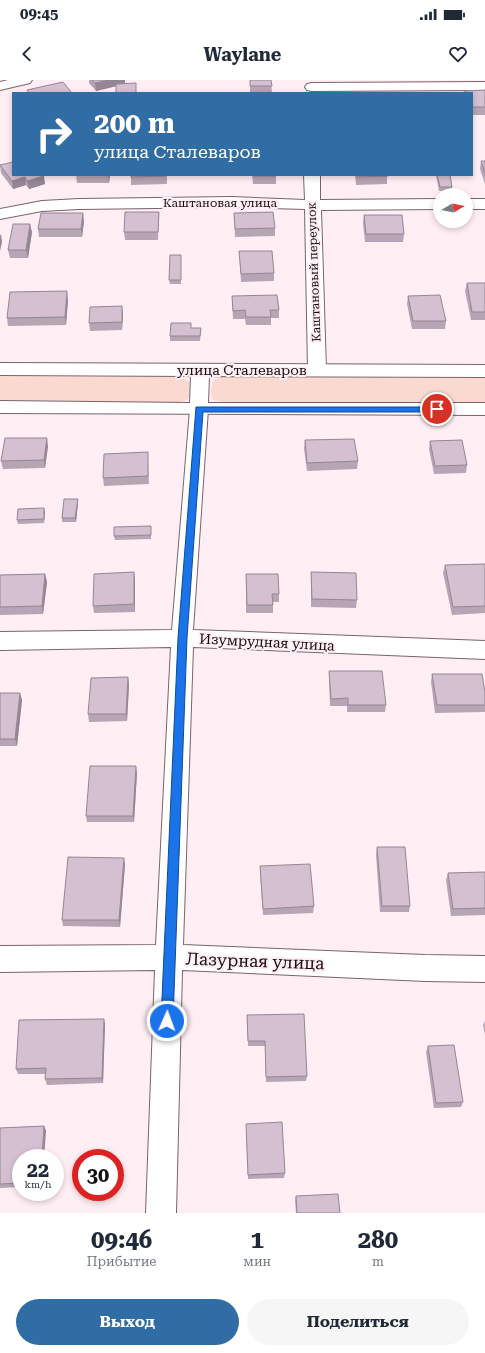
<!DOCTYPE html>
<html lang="ru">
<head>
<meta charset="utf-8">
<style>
	:root { --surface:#fff; --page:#f6f6f7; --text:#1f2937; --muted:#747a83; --accent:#2f6da4 }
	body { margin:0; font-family:"Roboto Serif",serif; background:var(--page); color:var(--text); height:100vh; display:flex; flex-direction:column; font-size:15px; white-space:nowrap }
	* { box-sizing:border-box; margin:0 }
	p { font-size:13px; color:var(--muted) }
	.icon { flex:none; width:22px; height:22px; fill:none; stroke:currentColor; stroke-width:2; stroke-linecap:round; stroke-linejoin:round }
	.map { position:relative; height:1133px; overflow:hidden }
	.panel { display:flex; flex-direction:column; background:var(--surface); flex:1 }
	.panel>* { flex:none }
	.hud { position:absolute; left:12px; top:12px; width:461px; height:84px; border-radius:0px; box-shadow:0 2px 6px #0003; background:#2f6da4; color:#fff; overflow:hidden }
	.needle { width:26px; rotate:80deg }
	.controls { position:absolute; left:433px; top:108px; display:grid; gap:8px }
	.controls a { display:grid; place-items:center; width:40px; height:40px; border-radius:50%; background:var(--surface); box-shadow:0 2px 6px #0003; font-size:20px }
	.speed { position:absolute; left:12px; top:1069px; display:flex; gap:8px; font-size:20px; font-weight:700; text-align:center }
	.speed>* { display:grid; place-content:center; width:52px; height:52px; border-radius:50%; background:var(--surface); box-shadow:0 2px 6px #0003; line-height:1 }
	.speed small { font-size:10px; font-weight:400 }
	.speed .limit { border:6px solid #d22; background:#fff; color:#111 }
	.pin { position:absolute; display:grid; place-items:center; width:34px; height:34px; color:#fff; margin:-17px; border:2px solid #fff; border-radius:50%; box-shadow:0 1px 4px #0007 }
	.me { position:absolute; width:44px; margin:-22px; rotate:2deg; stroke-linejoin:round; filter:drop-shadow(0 0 3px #0008) }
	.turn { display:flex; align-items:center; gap:14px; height:84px; padding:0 16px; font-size:18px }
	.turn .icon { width:52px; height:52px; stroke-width:2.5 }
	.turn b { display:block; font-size:28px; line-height:34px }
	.eta { display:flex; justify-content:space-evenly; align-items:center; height:68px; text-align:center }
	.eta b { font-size:24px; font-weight:700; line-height:28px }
	.button { display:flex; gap:8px; margin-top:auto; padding:8px 16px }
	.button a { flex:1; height:46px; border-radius:24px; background:var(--accent); color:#fff; font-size:16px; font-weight:700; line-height:46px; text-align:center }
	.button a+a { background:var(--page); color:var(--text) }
	.status { display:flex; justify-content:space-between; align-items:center; height:28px; padding:0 20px; background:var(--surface); direction:ltr }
	.status svg { height:11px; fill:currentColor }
	header { display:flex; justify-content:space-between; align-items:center; height:52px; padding:0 16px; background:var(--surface); font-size:18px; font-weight:700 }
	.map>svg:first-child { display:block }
	.green { fill:#fad9d1 }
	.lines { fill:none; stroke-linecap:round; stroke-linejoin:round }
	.minor-casing { stroke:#7a636c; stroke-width:2 }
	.major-casing { stroke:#7a636c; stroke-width:2 }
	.minor { fill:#fff; fill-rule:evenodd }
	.major { fill:#fff; fill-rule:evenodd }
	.wall { fill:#b6a5b4 }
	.shaded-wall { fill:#948692 }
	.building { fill:#d4c0d1; stroke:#948692 }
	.route { fill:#1a73e8; stroke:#114b97 }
	.labels { text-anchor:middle; stroke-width:4; stroke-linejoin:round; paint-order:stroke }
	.far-street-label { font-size:12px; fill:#140c10; stroke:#ffeef4 }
	.street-label { font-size:14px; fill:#140c10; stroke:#ffeef4 }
	.near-street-label { font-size:17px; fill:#140c10; stroke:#ffeef4 }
</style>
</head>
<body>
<div class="status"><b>09:45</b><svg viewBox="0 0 49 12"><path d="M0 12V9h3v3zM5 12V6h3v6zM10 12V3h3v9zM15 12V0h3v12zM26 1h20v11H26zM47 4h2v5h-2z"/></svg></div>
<header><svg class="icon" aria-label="back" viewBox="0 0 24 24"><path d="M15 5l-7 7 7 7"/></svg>Waylane<svg class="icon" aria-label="heart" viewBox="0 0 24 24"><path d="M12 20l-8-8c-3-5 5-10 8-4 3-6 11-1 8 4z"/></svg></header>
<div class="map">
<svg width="485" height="1133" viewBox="0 0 485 1133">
	<rect width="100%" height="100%" fill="#ffeef4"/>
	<g class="green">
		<polygon points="0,296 179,297 192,303 191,315 187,320 176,323 0,321"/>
		<path d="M 223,297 L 485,298 L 485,324 L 222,322 L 213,320 C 209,313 211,306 214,300 Z"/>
	</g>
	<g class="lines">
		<defs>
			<g id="minor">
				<polygon points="8,0 32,0 30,3 0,10 0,2"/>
				<polygon points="485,2 485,10 312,11 307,10 305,7 307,4 312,3"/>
				<polygon points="304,95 320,95 320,120 440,119 440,129 321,130 326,290 323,294 317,296 311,294 308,290 305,129 232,127 79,129 42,131 0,139 0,129 42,121 79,119 232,117 305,120"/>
				<rect x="466" y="119" width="19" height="10"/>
				<polygon points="199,323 206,325 208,329 193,550 485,561 485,579 193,567 183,865 425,875 485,876 485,902 425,901 182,890 176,1133 146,1133 155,890 0,892 0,866 156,865 171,567 0,570 0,552 172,550 190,329 192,325"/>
			</g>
			<polygon id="major" points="0,283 485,285 485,297 209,296 208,323 485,323 485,335 0,333 0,321 190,323 191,296 0,295"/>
		</defs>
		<use href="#minor" class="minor-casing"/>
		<use href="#major" class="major-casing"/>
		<use href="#minor" class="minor"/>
		<use href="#major" class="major"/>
	</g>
	<g class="wall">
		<polygon points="89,0 125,0 125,4 96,11 89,3"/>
		<polygon points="250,0 271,0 272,13 250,13"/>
		<polygon points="485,10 485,35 472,35 472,13 464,13 464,11"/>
		<polygon points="481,81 485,81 485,104 480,89"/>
		<polygon points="0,85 43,95 45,104 29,109 26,105 13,109 1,93"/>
		<polygon points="76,95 110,95 109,103 77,103"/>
		<polygon points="131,95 167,95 167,104 131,105"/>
		<polygon points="252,95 276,95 276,104 253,104"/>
		<polygon points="355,95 387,95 387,104 356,105"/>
		<polygon points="436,95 450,95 452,107 452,111 439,111"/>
		<polygon points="159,132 159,140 158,160 125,160 124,152"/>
		<polygon points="234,133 275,148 275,156 235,157"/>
		<polygon points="364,135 404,154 403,162 365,162 363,143"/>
		<polygon points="84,141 82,157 39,157 38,149"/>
		<polygon points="32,152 28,178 10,178 8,170"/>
		<polygon points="239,171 274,193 274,201 241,202"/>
		<polygon points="181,175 181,204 170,204 169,200"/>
		<polygon points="467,203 485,203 485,240 471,240 465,211"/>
		<polygon points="232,216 279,230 279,238 271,238 271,245 246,245 245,239 233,239"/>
		<polygon points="408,216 446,241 445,249 412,249 407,224"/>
		<polygon points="68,220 66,245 8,246 7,238"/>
		<polygon points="123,234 122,250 90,251 89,243"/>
		<polygon points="191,248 201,252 200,261 170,261 170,256"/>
		<polygon points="305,360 358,381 357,389 307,391 304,368"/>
		<polygon points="430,361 467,385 466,393 434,394 429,369"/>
		<polygon points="48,366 45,388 3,389 1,381"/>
		<polygon points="148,380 149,404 104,406 103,398"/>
		<polygon points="78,419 78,423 76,442 62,442 62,438"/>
		<polygon points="45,432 44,443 18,444 17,440"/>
		<polygon points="151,446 151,459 115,460 114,456"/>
		<polygon points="485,484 485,533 452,535 443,493 445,485"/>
		<polygon points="311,492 357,520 356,528 311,527"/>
		<polygon points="45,494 47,502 43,534 0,535 0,495"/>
		<polygon points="246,494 279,514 279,522 273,522 273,533 246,533"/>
		<polygon points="135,500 135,532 94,533 93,526"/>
		<polygon points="329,591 386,625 385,632 347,632 347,626 330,626 329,599"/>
		<polygon points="432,594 485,612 485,632 435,633 431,602"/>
		<polygon points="128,597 129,605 127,641 89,642 88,634"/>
		<polygon points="0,613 22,620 17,666 0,666"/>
		<polygon points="137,693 134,742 87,742 86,736"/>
		<polygon points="377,767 410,826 409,832 380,832 376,774"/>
		<polygon points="125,784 120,847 63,846 62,840"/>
		<polygon points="260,786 314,826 313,833 263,835 260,793"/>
		<polygon points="485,792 485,835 451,836 446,800 448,793"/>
		<polygon points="247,935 307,996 306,1001 266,1002 265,966 248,966"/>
		<polygon points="485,941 485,955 483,945"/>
		<polygon points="105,944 103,1003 47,1005 45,999 45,994 18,994 16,989"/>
		<polygon points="428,966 463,1022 461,1027 434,1028 426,972"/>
		<polygon points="44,1046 46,1051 21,1078 21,1107 0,1108 0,1048"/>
		<polygon points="246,1049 285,1093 284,1098 248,1099"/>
		<polygon points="296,1116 340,1133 296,1133 295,1120"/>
	</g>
	<g class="shaded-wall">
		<polygon points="108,0 125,0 125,4 96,11 95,3"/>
		<polygon points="108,95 110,95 109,103"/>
		<polygon points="44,96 45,104 29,109 27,101"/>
		<polygon points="25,97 26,105 13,109 12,101"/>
		<polygon points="83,133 84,141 82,157 81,149"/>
		<polygon points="30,144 32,152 28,178 26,170"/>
		<polygon points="1,154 2,162 0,171 0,156"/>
		<polygon points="67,211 68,220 66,245 65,237"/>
		<polygon points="122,226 123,234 122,250"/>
		<polygon points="47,358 48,366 45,388 44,380"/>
		<polygon points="78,419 78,423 76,442 75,438"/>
		<polygon points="44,428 45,432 44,443"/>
		<polygon points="134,492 135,500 135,532 134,524"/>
		<polygon points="45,494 47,502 43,534 42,526"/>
		<polygon points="128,597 129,605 127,641 126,634"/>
		<polygon points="20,613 22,620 17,666 15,659"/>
		<polygon points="136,686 137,693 134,742 133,736"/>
		<polygon points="124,778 125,784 120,847 119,840"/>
		<polygon points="104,939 105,944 103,1003 102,998"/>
		<polygon points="44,1046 46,1051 44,1078 42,1078"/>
	</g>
	<g class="building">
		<polygon points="92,0 108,0 95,3"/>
		<polygon points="250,0 271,0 272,6 250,6"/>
		<polygon points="63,2 72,13 29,13 27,10"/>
		<polygon points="136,3 136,13 116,13 116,4"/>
		<polygon points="485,10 485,27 472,27 472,13 465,13 464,11"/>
		<polygon points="481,81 485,81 485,93"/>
		<polygon points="13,82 13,95 43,95 44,96 27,101 25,97 12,101 0,85"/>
		<polygon points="131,95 166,95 166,96 131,97"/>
		<polygon points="252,95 276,95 276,96 253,96"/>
		<polygon points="357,95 387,95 388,96 357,97"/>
		<polygon points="437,95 450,95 452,107 440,107"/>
		<polygon points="125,132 159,132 158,152 124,152"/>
		<polygon points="273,132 275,148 235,149 234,133"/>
		<polygon points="41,133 83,133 81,149 38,149"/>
		<polygon points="364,135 402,135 404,154 366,154"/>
		<polygon points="13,144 30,144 26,170 8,170"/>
		<polygon points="239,171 272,171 274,193 241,194"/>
		<polygon points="170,175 181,175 181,200 169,200"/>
		<polygon points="467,203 485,203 485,232 472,232"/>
		<polygon points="67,211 65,237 7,238 10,212"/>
		<polygon points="277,215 279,230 270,230 271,237 246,237 245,230 233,231 232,216"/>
		<polygon points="440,215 446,241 413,241 408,216"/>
		<polygon points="122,226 122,242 89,243 90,227"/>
		<polygon points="171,243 191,243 191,248 201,248 200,256 170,256"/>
		<polygon points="5,358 47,358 44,380 1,381"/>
		<polygon points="354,359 358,381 307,383 305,360"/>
		<polygon points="462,360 467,385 435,386 430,361"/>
		<polygon points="148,372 148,396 103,398 104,374"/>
		<polygon points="64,419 78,419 75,438 62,438"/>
		<polygon points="44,428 44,439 17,440 18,429"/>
		<polygon points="151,446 151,455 114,456 114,447"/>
		<polygon points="485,484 485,526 453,527 445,485"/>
		<polygon points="134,492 134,524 93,526 94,494"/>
		<polygon points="311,492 356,493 357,520 312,519"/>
		<polygon points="45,494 42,526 0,527 0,495"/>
		<polygon points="246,494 278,494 279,514 272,514 273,525 247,525"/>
		<polygon points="329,591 382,591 386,625 348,625 348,618 331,619"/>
		<polygon points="432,594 482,594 485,612 485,625 437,625"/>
		<polygon points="128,597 126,634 88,634 91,598"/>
		<polygon points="0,613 20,613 15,659 0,659"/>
		<polygon points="90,686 136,686 133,736 86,736"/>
		<polygon points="377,767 405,767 410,826 382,826"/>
		<polygon points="68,777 124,778 119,840 62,840"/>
		<polygon points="310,784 314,826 263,829 260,786"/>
		<polygon points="485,792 485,828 453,829 448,793"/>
		<polygon points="304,934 307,996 266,997 265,961 248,961 247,935"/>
		<polygon points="104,939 102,998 45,999 46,988 16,989 19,940"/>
		<polygon points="454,965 463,1022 436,1023 428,966"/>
		<polygon points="282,1042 285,1093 248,1095 246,1044"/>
		<polygon points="44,1046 42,1078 21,1078 21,1103 0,1104 0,1048"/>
		<polygon points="338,1114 340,1133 297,1133 296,1116"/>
	</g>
	<polygon class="route" points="196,327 437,327 441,329 437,332 203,332 187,558 173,941 171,945 167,947 163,945 161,941 178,558"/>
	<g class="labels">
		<g class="far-street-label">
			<text x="220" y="127">Каштановая улица</text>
			<text transform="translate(314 192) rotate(-92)" y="4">Каштановый переулок</text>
		</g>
		<g class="street-label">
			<text x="242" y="295">улица Сталеваров</text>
			<text transform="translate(267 562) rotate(3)" y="5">Изумрудная улица</text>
		</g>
		<g class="near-street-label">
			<text transform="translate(255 881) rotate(2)" y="6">Лазурная улица</text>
		</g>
	</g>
</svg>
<div class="controls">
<a><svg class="needle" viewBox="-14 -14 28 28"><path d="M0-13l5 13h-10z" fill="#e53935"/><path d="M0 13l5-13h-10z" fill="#747a83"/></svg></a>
</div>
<div class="speed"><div>22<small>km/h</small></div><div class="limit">30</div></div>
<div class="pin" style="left:437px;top:329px;background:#d93025"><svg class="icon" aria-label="arrive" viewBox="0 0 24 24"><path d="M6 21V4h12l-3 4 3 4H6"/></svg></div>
<svg class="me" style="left:167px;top:941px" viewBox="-20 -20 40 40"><circle r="17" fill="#1a73e8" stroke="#fff" stroke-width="3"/><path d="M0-11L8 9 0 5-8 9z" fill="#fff"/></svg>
<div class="hud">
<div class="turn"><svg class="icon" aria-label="right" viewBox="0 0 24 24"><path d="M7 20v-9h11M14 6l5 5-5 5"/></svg><div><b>200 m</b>улица Сталеваров</div></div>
</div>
</div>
<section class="panel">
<div class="eta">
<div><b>09:46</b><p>Прибытие</p></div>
<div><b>1</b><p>мин</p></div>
<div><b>280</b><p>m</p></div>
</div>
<div class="button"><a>Выход</a><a>Поделиться</a></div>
</section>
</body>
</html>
